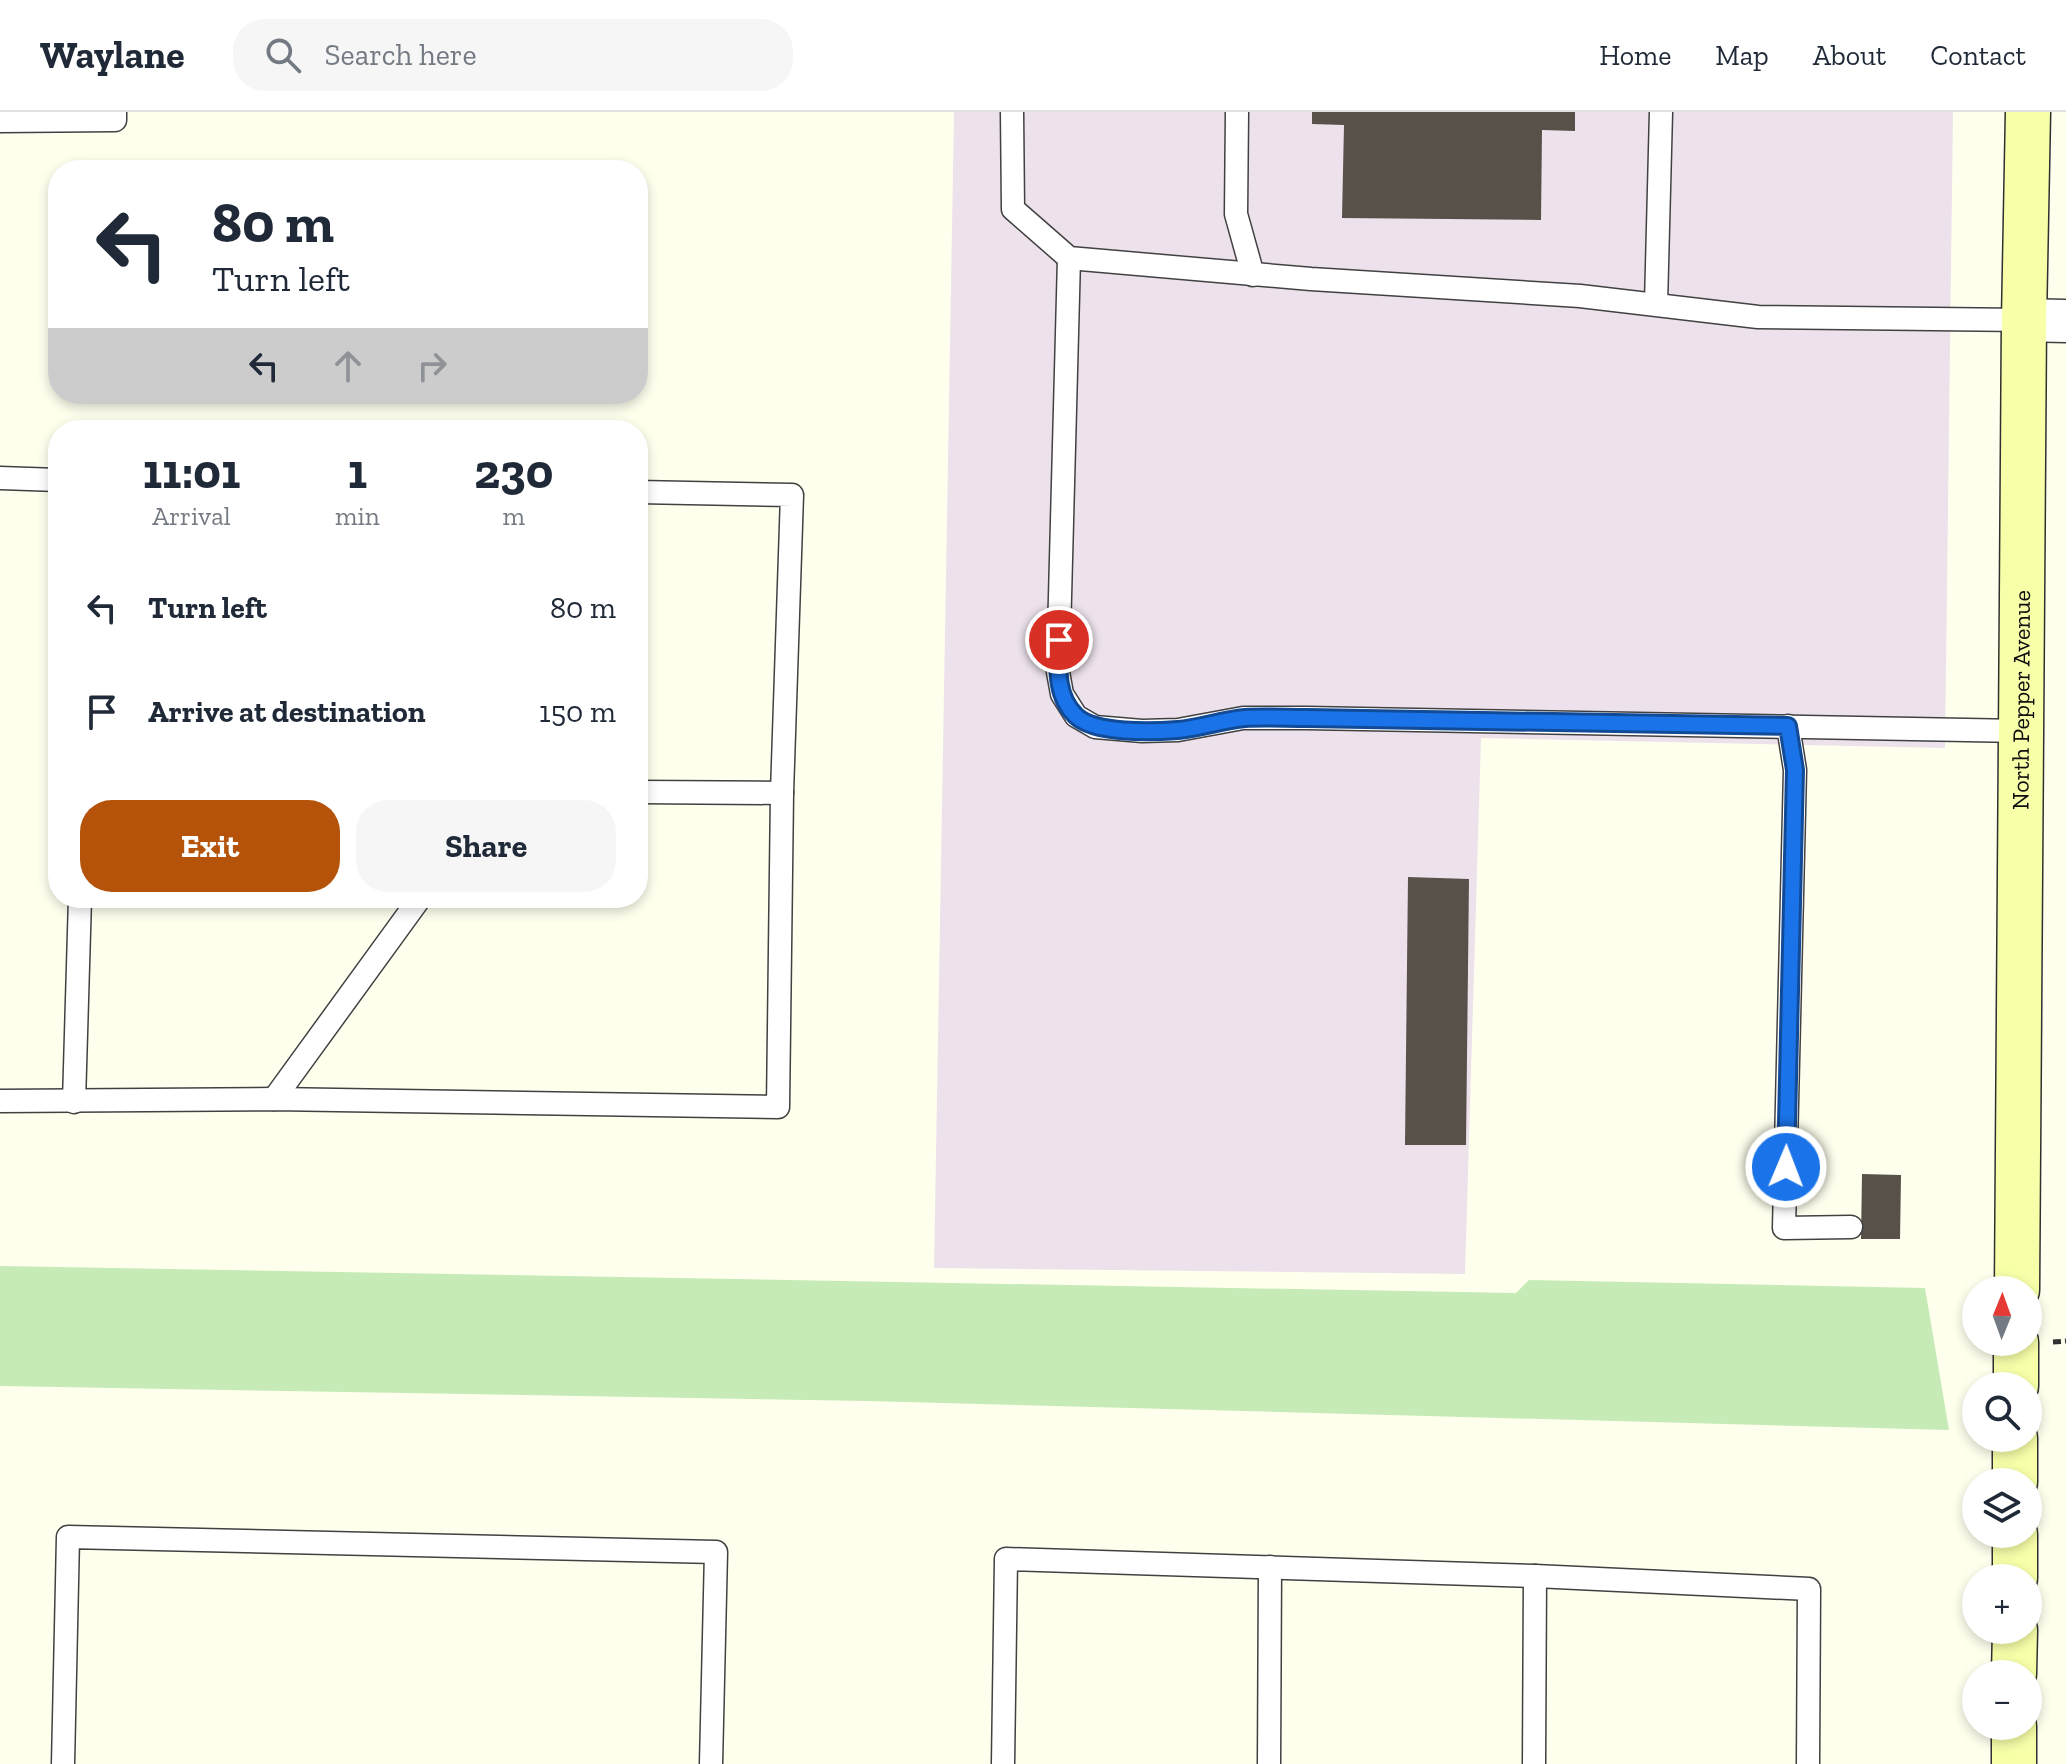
<!DOCTYPE html>
<html lang="en">
<head>
<meta charset="utf-8">
<style>
	:root { --surface:#fff; --page:#f6f6f7; --text:#1f2937; --muted:#747a83; --line:#e0e1e3; --accent:#b45309 }
	body { margin:0; font-family:"Zilla Slab",serif; background:var(--page); color:var(--text); height:100vh; display:flex; flex-direction:column; font-size:30px; white-space:nowrap }
	* { box-sizing:border-box; margin:0 }
	p { font-size:26px; color:var(--muted) }
	.icon { flex:none; width:44px; height:44px; fill:none; stroke:currentColor; stroke-width:2; stroke-linecap:round; stroke-linejoin:round }
	.map { position:relative; flex:1; overflow:hidden }
	.sheet { position:absolute; left:48px; top:308px; width:600px; height:488px; display:flex; flex-direction:column; background:var(--surface); border-radius:32px; box-shadow:0 4px 12px #0003 }
	.sheet>* { flex:none }
	.top-card { position:absolute; left:48px; top:48px; width:600px; height:244px; border-radius:32px; box-shadow:0 4px 12px #0003; background:#fff; color:var(--text); overflow:hidden }
	.needle { width:52px; rotate:1deg }
	.tools { position:absolute; left:1962px; top:1164px; display:grid; gap:16px }
	.tools a { display:grid; place-items:center; width:80px; height:80px; border-radius:50%; background:var(--surface); box-shadow:0 4px 12px #0003; font-size:40px }
	.pin { position:absolute; display:grid; place-items:center; width:68px; height:68px; color:#fff; margin:-34px; border:4px solid #fff; border-radius:50%; box-shadow:0 2px 8px #0007 }
	.me { position:absolute; width:88px; margin:-44px; rotate:1deg; stroke-linejoin:round; filter:drop-shadow(0 0 6px #0008) }
	.turn { display:flex; align-items:center; gap:28px; height:168px; padding:0 32px; font-size:36px }
	.turn .icon { width:104px; height:104px; stroke-width:2.5 }
	.turn b { display:block; font-size:56px; line-height:68px }
	.lanes { display:flex; align-items:center; height:76px; padding:0 32px; background:#0003; justify-content:center; gap:40px; direction:ltr }
	.lanes .off { opacity:.35 }
	.eta { display:flex; justify-content:space-evenly; align-items:center; height:136px; text-align:center }
	.eta b { font-size:48px; font-weight:700; line-height:56px }
	.cta { display:flex; gap:16px; margin-top:auto; padding:16px 32px }
	.cta a { flex:1; height:92px; border-radius:32px; background:var(--accent); color:#fff; font-size:32px; font-weight:700; line-height:92px; text-align:center }
	.cta a+a { background:var(--page); color:var(--text) }
	ul { padding:0; list-style:none }
	li { display:flex; align-items:center; gap:24px; height:104px; padding:0 32px }
	li div { flex:1 }
	li b { display:block; font-size:30px }
	li em { font-style:normal }
	header { display:flex; align-items:center; gap:48px; box-sizing:border-box; height:112px; padding:0 40px; background:var(--surface); border-bottom:2px solid var(--line) }
	header strong { font-size:38px }
	nav { display:flex; gap:44px; margin-inline-start:auto; font-size:28px }
	.search { width:560px; height:72px; background:var(--page); display:flex; align-items:center; gap:20px; box-sizing:border-box; padding:0 28px; border-radius:32px; color:var(--muted); font-size:30px }
	.map>svg:first-child { display:block }
	.industrial { fill:#ede2ec }
	.green { fill:#c7ebb6 }
	.building { fill:#57514a }
	.lines { fill:none; stroke-linecap:round; stroke-linejoin:round }
	.service-casing { stroke:#414141; stroke-width:25 }
	.minor-casing { stroke:#414141; stroke-width:45 }
	.secondary-casing { stroke:#303030; stroke-width:47 }
	.path { stroke:#303030; stroke-width:5; stroke-dasharray:8 4; stroke-linecap:butt }
	.service { stroke:#fff; stroke-width:22 }
	.minor { stroke:#fff; stroke-width:42 }
	.secondary { stroke:#f8ffa9; stroke-width:44 }
	.route-casing { stroke:#114b97; stroke-width:20 }
	.route { stroke:#1a73e8; stroke-width:14 }
	.labels { text-anchor:middle; stroke-width:8; stroke-linejoin:round; paint-order:stroke }
	.street-label { font-size:24px; fill:#0e0e0e; stroke:#fff }
</style>
</head>
<body>
<header>
<strong>Waylane</strong>
<div class="search"><svg class="icon" aria-label="search" viewBox="0 0 24 24"><circle cx="10" cy="10" r="6"/><path d="M15 15l6 6"/></svg>Search here</div>
<nav><a>Home</a><a>Map</a><a>About</a><a>Contact</a></nav>
</header>
<div class="map">
<svg width="2066" height="1652" viewBox="0 0 2066 1652">
	<rect width="100%" height="100%" fill="#ffe"/>
	<polygon class="industrial" points="954,0 1953,0 1945,636 1481,626 1465,1162 934,1156"/>
	<polygon class="green" points="0,1154 1516,1181 1529,1168 1925,1176 1949,1318 867,1289 0,1274"/>
	<g class="building">
		<polygon points="1312,0 1575,0 1575,19 1542,18 1541,108 1342,106 1344,13 1312,12"/>
		<polygon points="1408,765 1469,767 1466,1033 1405,1033"/>
		<polygon points="1862,1062 1901,1063 1900,1127 1861,1127"/>
	</g>
	<g class="lines">
		<defs>
			<g id="service">
				<polyline points="1012,0 1013,97 1069,146 1311,167 1580,184 1758,205 2024,208"/>
				<polyline points="1237,0 1236,102 1253,163"/>
				<polyline points="0,9 115,8 115,0"/>
				<polyline points="1069,146 1058,560 1062,582 1076,604 1095,615 1142,619 1178,618 1243,606 1307,606 2020,619"/>
				<polyline points="1656,192 1661,0"/>
				<polyline points="0,366 58,368"/>
				<polyline points="1788,614 1795,658 1784,1116 1851,1115"/>
				<polyline points="638,680 782,681"/>
				<polyline points="274,987 420,786"/>
				<polyline points="0,989 274,987 778,995 782,681 792,383 638,380"/>
				<polyline points="74,990 80,786"/>
				<polyline points="63,1652 68,1425 716,1440 711,1652"/>
				<polyline points="1003,1652 1006,1447 1535,1464 1809,1477 1808,1652"/>
				<polyline points="1269,1652 1270,1455"/>
				<polyline points="1534,1652 1535,1464"/>
			</g>
			<polyline id="minor" points="2024,208 2066,209"/>
			<g id="secondary">
				<path id="s1" d="M 2017,1178 L 2024,208 L 2028,0"/>
				<polyline points="2016,1274 2016,1230"/>
				<polyline points="2015,1370 2015,1326"/>
				<polyline points="2015,1466 2015,1422"/>
				<polyline points="2014,1562 2015,1518"/>
				<polyline points="2014,1652 2014,1614"/>
			</g>
		</defs>
		<use href="#service" class="service-casing"/>
		<use href="#minor" class="minor-casing"/>
		<use href="#secondary" class="secondary-casing"/>
		<polyline class="path" points="2053,1230 2066,1229"/>
		<use href="#service" class="service"/>
		<use href="#minor" class="minor"/>
		<use href="#secondary" class="secondary"/>
	</g>
	<g class="lines">
		<defs>
			<path id="route" d="M 1059,528 C 1058,554 1055,584 1076,604 C 1095,622 1152,620 1178,618 C 1200,616 1222,608 1245,606 C 1265,605 1286,606 1307,606 L 1788,614 L 1795,658 L 1786,1055"/>
		</defs>
		<use href="#route" class="route-casing"/>
		<use href="#route" class="route"/>
	</g>
	<g class="labels">
		<g class="street-label">
			<text dy="8" stroke="none"><textPath href="#s1" startOffset="590">North Pepper Avenue</textPath></text>
		</g>
	</g>
</svg>
<div class="tools">
<a><svg class="needle" viewBox="-14 -14 28 28"><path d="M0-13l5 13h-10z" fill="#e53935"/><path d="M0 13l5-13h-10z" fill="#747a83"/></svg></a>
<a><svg class="icon" aria-label="search" viewBox="0 0 24 24"><circle cx="10" cy="10" r="6"/><path d="M15 15l6 6"/></svg></a>
<a><svg class="icon" aria-label="layers" viewBox="0 0 24 24"><path d="M12 4l9 5-9 5-9-5zM3 14l9 5 9-5"/></svg></a>
<a>+</a>
<a>−</a>
</div>
<div class="pin" style="left:1059px;top:528px;background:#d93025"><svg class="icon" aria-label="arrive" viewBox="0 0 24 24"><path d="M6 21V4h12l-3 4 3 4H6"/></svg></div>
<svg class="me" style="left:1786px;top:1055px" viewBox="-20 -20 40 40"><circle r="17" fill="#1a73e8" stroke="#fff" stroke-width="3"/><path d="M0-11L8 9 0 5-8 9z" fill="#fff"/></svg>
<div class="top-card">
<div class="turn"><svg class="icon" aria-label="left" viewBox="0 0 24 24"><path d="M17 20v-9H6M10 6l-5 5 5 5"/></svg><div><b>80 m</b>Turn left</div></div>
<div class="lanes"><svg class="icon" aria-label="left" viewBox="0 0 24 24"><path d="M17 20v-9H6M10 6l-5 5 5 5"/></svg><svg class="icon off" aria-label="ahead" viewBox="0 0 24 24"><path d="M12 20V5M6 11l6-6 6 6"/></svg><svg class="icon off" aria-label="right" viewBox="0 0 24 24"><path d="M7 20v-9h11M14 6l5 5-5 5"/></svg></div>
</div>
<section class="sheet">
<div class="eta">
<div><b>11:01</b><p>Arrival</p></div>
<div><b>1</b><p>min</p></div>
<div><b>230</b><p>m</p></div>
</div>
<ul>
<li><svg class="icon" aria-label="left" viewBox="0 0 24 24"><path d="M17 20v-9H6M10 6l-5 5 5 5"/></svg><div><b>Turn left</b></div><em>80 m</em></li>
<li><svg class="icon" aria-label="arrive" viewBox="0 0 24 24"><path d="M6 21V4h12l-3 4 3 4H6"/></svg><div><b>Arrive at destination</b></div><em>150 m</em></li>
</ul>
<div class="cta"><a>Exit</a><a>Share</a></div>
</section>
</div>
</body>
</html>
